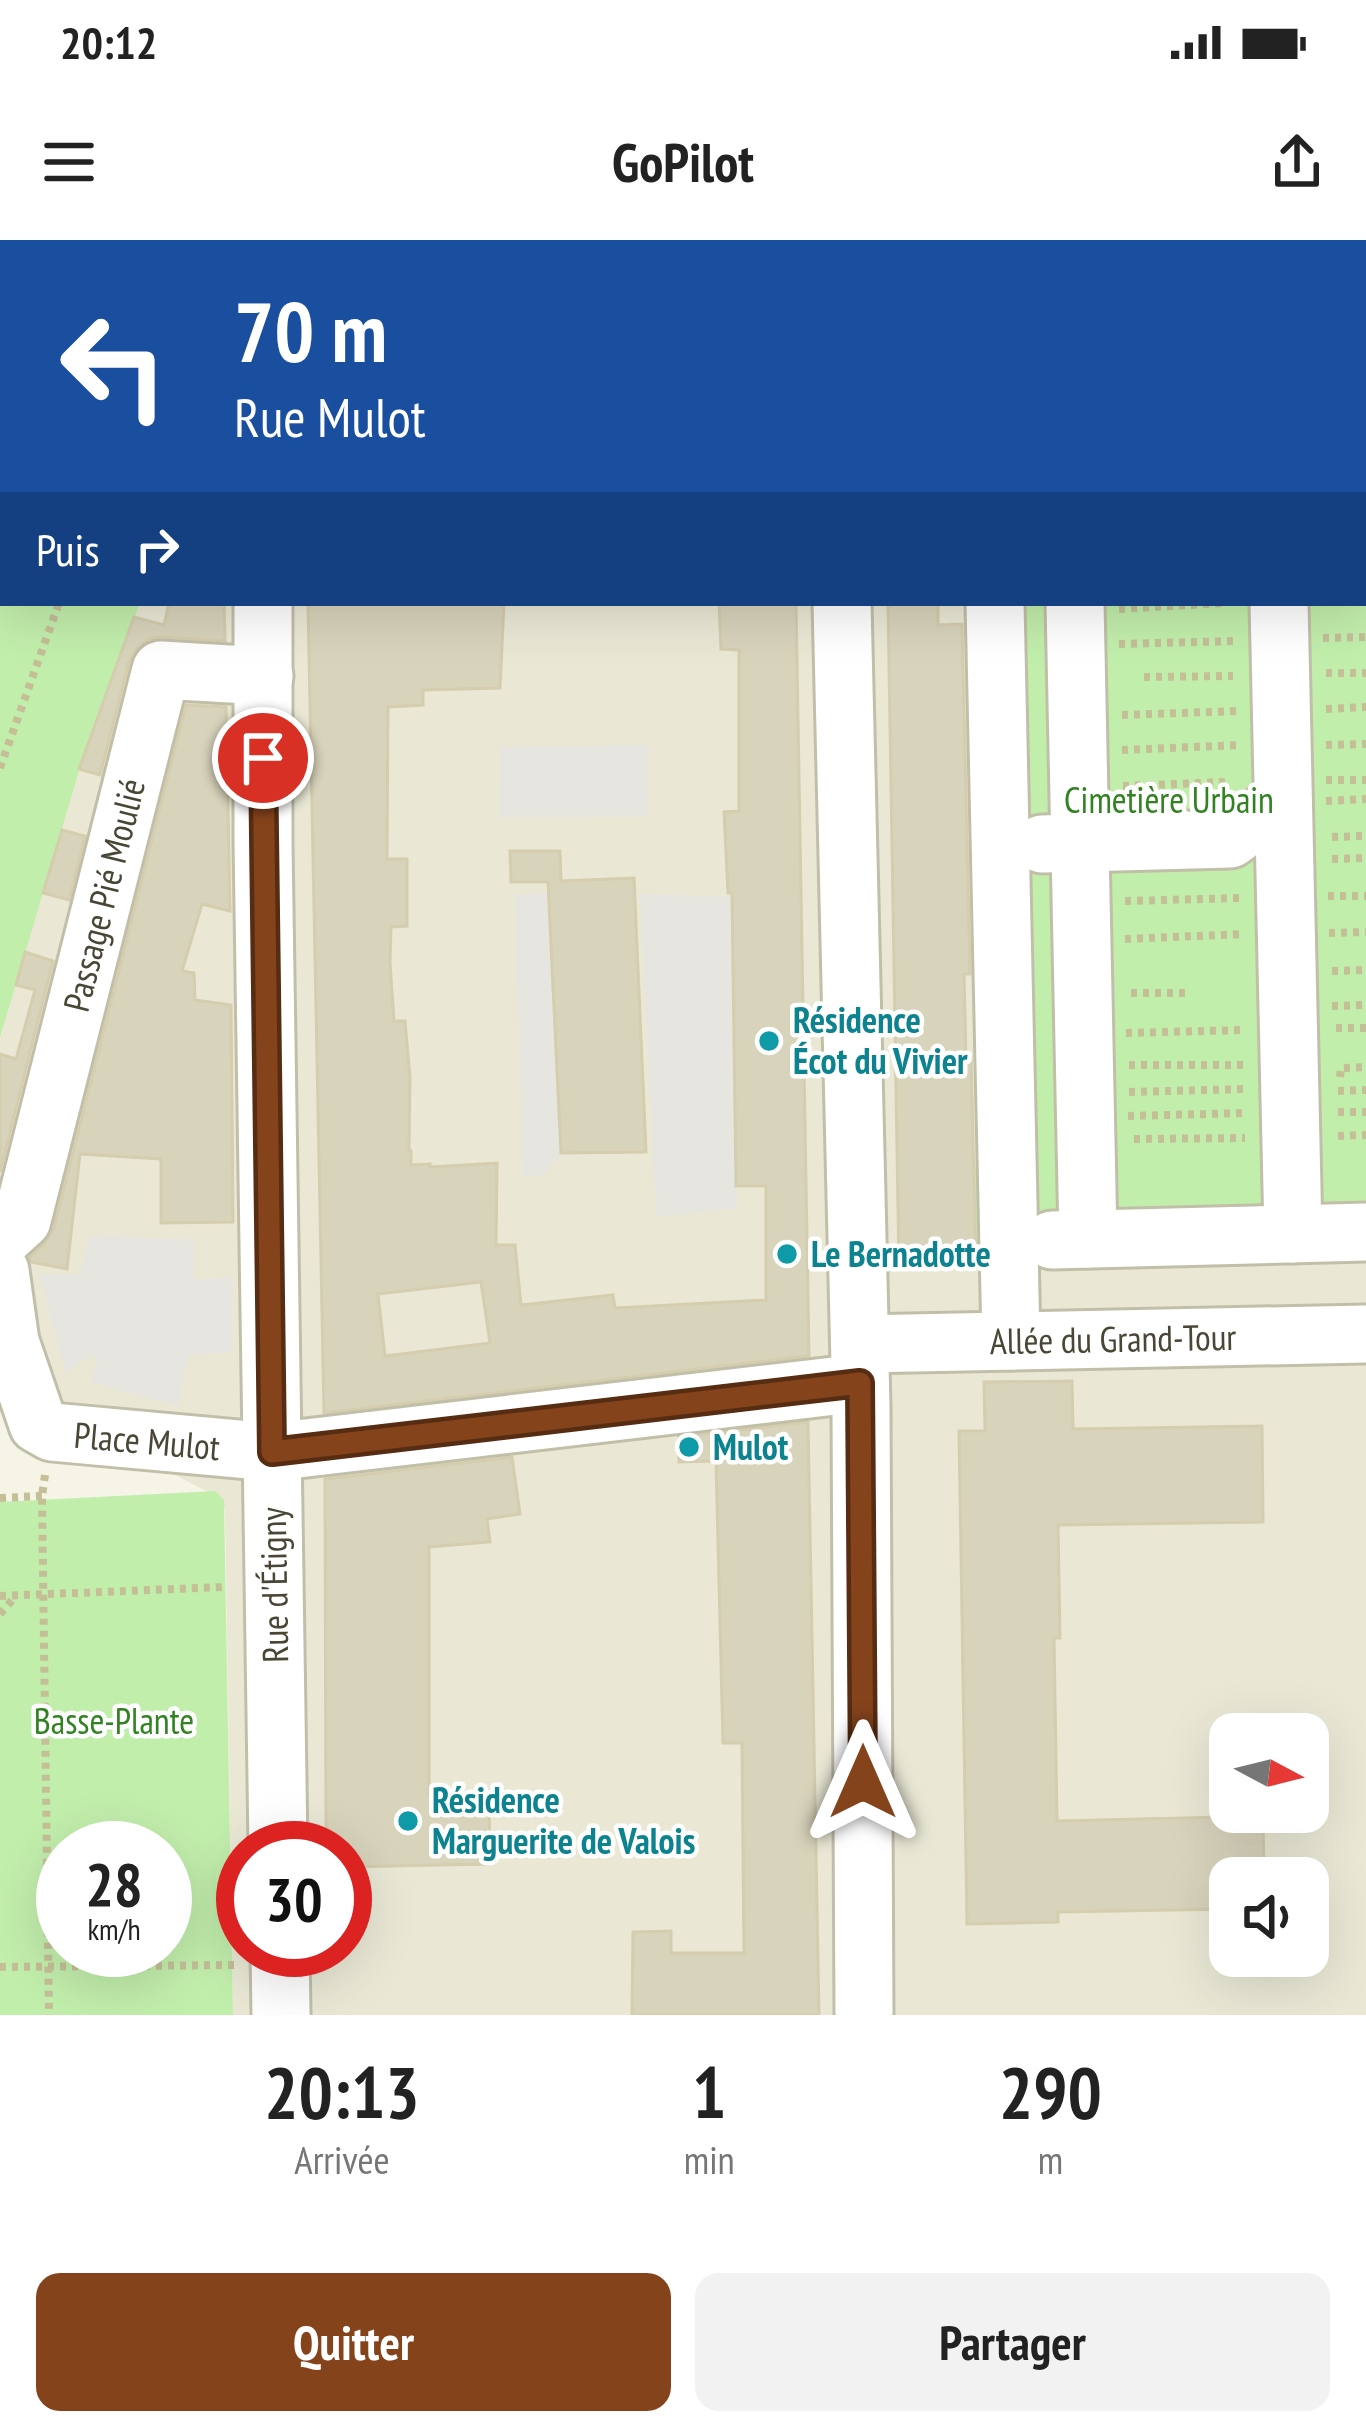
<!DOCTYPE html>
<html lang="fr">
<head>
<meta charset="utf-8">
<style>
	:root { --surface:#fff; --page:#f2f2f2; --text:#222; --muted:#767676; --accent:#85431c }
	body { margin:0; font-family:"PT Sans Narrow",sans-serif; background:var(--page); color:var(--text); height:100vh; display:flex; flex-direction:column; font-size:45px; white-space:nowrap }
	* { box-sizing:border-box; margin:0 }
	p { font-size:39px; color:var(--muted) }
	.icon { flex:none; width:66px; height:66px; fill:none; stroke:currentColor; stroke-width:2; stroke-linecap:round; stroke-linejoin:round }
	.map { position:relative; height:1775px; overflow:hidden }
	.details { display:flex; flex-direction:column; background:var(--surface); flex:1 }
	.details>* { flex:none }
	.guide { position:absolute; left:0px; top:0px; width:1368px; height:366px; box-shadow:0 12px 48px #0002; background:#1a4fa0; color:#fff; overflow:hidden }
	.needle { width:78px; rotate:97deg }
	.controls { position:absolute; left:1209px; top:1473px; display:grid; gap:24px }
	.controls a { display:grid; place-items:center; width:120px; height:120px; border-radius:24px; background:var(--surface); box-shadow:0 12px 48px #0002; font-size:60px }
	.speed { position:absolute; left:36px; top:1581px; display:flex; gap:24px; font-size:60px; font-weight:700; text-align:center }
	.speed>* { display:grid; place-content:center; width:156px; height:156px; border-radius:50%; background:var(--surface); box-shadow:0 12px 48px #0002; line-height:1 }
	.speed small { font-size:30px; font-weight:400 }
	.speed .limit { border:18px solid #d22; background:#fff; color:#111 }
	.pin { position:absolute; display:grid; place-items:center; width:102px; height:102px; color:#fff; margin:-51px; border:6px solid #fff; border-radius:50%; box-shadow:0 3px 12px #0007 }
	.me { position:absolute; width:132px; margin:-66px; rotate:0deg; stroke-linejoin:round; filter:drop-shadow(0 0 9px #0008) }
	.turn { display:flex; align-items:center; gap:42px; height:252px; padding:0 36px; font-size:54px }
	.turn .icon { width:156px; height:156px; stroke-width:2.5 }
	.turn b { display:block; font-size:84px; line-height:102px }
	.then { display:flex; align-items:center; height:114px; padding:0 36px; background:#0003; gap:24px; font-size:45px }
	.eta { display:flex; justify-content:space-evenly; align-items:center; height:204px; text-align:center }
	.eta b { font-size:72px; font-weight:600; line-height:84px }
	.action { display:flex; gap:24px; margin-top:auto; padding:24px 36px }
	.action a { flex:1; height:138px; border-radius:24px; background:var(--accent); color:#fff; font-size:48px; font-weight:600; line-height:138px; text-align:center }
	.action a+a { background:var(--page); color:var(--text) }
	.status { display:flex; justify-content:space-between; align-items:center; height:84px; padding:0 60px; background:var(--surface); direction:ltr }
	.status svg { height:33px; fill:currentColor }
	header { display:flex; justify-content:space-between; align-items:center; height:156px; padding:0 36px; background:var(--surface); font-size:54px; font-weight:600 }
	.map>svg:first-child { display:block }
	.residential { fill:#eae8d5; fill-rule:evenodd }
	.green { fill:#c2eeac; fill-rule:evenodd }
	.parking { fill:#e6e5e0 }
	.building { fill:#d8d3bb; stroke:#d4cdae; stroke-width:3; fill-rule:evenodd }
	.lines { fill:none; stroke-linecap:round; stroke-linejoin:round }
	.minor-casing { stroke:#c2bfa9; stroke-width:63 }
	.path { stroke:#c5bf98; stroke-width:8; stroke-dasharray:6 6; stroke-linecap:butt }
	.minor { stroke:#fff; stroke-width:57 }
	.route-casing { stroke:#562c12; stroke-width:30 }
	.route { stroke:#85431c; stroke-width:21 }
	.culture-dot { fill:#0f9aa8; stroke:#fff; stroke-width:4.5 }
	.labels { text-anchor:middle; stroke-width:9; stroke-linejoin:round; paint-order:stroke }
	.park-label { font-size:36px; fill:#318221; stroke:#fff }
	.street-label { font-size:36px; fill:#494635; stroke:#fff }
	.culture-label { font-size:36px; font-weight:bold; fill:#0d838f; stroke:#fff; text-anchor:start }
</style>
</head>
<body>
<div class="status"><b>20:12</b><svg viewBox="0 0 49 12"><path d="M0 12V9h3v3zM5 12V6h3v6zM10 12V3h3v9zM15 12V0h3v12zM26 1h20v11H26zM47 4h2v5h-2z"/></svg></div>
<header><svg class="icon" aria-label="menu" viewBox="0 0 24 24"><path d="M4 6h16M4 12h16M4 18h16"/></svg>GoPilot<svg class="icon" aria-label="share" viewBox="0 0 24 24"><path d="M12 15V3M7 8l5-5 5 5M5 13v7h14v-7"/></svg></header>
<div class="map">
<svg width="1366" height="1775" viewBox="0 0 1366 1775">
	<rect width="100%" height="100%" fill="#f5f4e7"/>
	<path class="residential" d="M 280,0 L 1366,0 L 1366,1775 L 233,1775 L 225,1270 L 214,1255 L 0,1146 L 0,800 L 69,550 L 140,363 L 1365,363 L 1365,3 L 278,3 ZM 1230,1494 L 1308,1494 L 1308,1572 L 1230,1572 ZM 243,1608 L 345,1608 L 345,1710 L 243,1710 ZM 1230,1638 L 1308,1638 L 1308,1716 L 1230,1716 Z"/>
	<g class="green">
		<polygon points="0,0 242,0 241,3 3,3 3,363 140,363 89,497 0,798"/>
		<polygon points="1267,0 1366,0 1366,1019 976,1027 973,926 980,925 967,363 1365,363 1365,3 1267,3"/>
		<path d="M 215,1251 L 224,1260 L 233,1775 L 0,1775 L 0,1262 ZM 63,1608 L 165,1608 L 165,1710 L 63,1710 Z"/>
	</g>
	<g class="parking">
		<polygon points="648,505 647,576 499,577 500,507"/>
		<polygon points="552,653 549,666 561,913 544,935 523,937 515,655"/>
		<polygon points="640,654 732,657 737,968 656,977"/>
		<polygon points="90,995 194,1000 194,1040 233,1037 231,1112 188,1115 178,1166 91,1142 97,1119 89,1115 66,1134 40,1035 81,1034"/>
	</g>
	<g class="building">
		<polygon points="169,363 224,363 225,401 162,397 149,399 137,408 129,422 100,535 79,529 134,377 164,385"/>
		<path d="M 308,363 L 504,363 L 500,448 L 423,450 L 423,465 L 388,467 L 387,619 L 407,619 L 407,686 L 391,687 L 390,722 L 394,781 L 405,781 L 410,837 L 409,911 L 411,911 L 411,925 L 430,924 L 430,927 L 497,923 L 496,1005 L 515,1005 L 521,1065 L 613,1055 L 615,1068 L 766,1060 L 766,946 L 736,946 L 732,653 L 728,653 L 724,572 L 739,571 L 739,410 L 721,409 L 719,363 L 796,363 L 809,1116 L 324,1173 ZM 481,1042 L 490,1103 L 385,1116 L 378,1054 Z"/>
		<polygon points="888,363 938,363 938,385 962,384 970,734 964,734 966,816 971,816 976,1027 899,1029"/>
		<polygon points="186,465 226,467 230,671 202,664 182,731 194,733 195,760 231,765 233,982 161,983 161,919 80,914 67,1029 31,1022 29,1018 44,1004 54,988"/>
		<polygon points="62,590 85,596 69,660 43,653"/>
		<polygon points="510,611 560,611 561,641 634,638 646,912 561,913 548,642 511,642"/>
		<polygon points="25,712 53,721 0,932 0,814 16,819 35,750 16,745"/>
		<polygon points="1072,1141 1073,1189 1262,1186 1263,1282 1058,1285 1060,1398 1054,1398 1057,1581 1263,1576 1264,1638 1230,1638 1230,1669 1058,1672 1058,1682 967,1684 959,1191 985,1191 984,1142"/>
		<polygon points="808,1182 819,1775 632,1775 633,1692 671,1691 671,1713 744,1713 742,1503 723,1503 716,1221 679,1222 679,1197"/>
		<polygon points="512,1217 520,1274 487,1279 490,1302 429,1307 429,1553 489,1552 490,1624 345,1627 345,1608 326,1608 325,1239"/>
	</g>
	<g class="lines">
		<defs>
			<g id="minor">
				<polyline points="291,3 292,0"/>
				<polyline points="531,3 531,0"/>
				<polyline points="886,3 888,0"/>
				<polyline points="1365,146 1366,146"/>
				<polyline points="263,363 263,601 278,1608"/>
				<polyline points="842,363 861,1167 864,1775"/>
				<polyline points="995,363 1011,1101"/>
				<polyline points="1075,363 1088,999"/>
				<polyline points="1279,363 1293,994"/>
				<polyline points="1042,604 1230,599 1283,560"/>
				<polyline points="0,1000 22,980 161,430 264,436"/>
				<polyline points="1052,1000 1366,992"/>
				<polyline points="0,1031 10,1102 38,1184 52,1192 272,1212 860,1143"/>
				<polyline points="860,1104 1366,1094"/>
				<polyline points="280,1710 281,1775"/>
			</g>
		</defs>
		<use href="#minor" class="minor-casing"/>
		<g class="path">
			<polyline points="189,3 190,0"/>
			<polyline points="1365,219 1366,219"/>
			<polyline points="1365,250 1366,250"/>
			<polyline points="1365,285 1366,285"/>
			<polyline points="1365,325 1366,325"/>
			<polyline points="1365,362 1366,362"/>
			<polyline points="1119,369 1225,363"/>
			<polyline points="1323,398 1366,397"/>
			<polyline points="1119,404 1236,401"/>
			<polyline points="1326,433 1366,433"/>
			<polyline points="1144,437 1233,436"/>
			<polyline points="1326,469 1366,467"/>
			<polyline points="1122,475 1239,471"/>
			<polyline points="1326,505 1366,504"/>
			<polyline points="1122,510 1239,505"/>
			<polyline points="0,528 59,363"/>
			<polyline points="1326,540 1366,540"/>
			<polyline points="1123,546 1227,542"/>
			<polyline points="1326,561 1366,559"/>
			<polyline points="1332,597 1366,596"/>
			<polyline points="1332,619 1366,618"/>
			<polyline points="1328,656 1366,656"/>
			<polyline points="1125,661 1241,658"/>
			<polyline points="1329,693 1366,692"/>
			<polyline points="1125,699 1242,694"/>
			<polyline points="1332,731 1366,730"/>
			<polyline points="1131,753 1185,753"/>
			<polyline points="1332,766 1366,765"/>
			<polyline points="1336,788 1366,788"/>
			<polyline points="1126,793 1243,790"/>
			<polyline points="1129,825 1246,825"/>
			<polyline points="1340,837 1341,828 1366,827"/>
			<polyline points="1338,851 1366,850"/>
			<polyline points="1129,852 1246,849"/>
			<polyline points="1338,872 1366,872"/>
			<polyline points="1128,876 1245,873"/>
			<polyline points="1338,896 1366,895"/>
			<polyline points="1134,899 1245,898"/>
			<polyline points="45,1235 42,1256 49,1775"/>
			<polyline points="0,1258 42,1256"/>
			<polyline points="0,1356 225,1347"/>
			<polyline points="0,1374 15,1357"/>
			<polyline points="0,1727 237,1725"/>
		</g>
		<use href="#minor" class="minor"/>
	</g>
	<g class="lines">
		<defs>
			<polyline id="route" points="263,518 272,1212 860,1143 863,1542"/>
		</defs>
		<use href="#route" class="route-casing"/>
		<use href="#route" class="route"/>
	</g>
	<g class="culture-dot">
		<circle cx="769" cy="801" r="12"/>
		<circle cx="787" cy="1014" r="12"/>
		<circle cx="689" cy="1207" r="12"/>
		<circle cx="408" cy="1581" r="12"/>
	</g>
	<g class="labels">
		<g class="park-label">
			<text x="1169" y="573">Cimetière Urbain</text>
			<text x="114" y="1494">Basse-Plante</text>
		</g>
		<g class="street-label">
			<text transform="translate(104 655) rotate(-76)" y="13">Passage Pié Moulié</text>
			<text transform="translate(1113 1099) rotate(-1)" y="13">Allée du Grand-Tour</text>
			<text transform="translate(147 1201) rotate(5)" y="13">Place Mulot</text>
			<text transform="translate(274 1345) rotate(-91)" y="13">Rue d'Étigny</text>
		</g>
		<g class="culture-label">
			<text x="793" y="793">Résidence<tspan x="793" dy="41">Écot du Vivier</tspan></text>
			<text x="811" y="1027">Le Bernadotte</text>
			<text x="713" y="1220">Mulot</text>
			<text x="432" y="1573">Résidence<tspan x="432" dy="41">Marguerite de Valois</tspan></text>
		</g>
	</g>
</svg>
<div class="controls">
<a><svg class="needle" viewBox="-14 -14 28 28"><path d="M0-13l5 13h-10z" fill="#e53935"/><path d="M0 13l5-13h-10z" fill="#767676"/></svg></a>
<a><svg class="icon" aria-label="sound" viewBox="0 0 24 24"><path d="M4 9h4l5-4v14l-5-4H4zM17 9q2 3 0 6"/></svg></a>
</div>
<div class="speed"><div>28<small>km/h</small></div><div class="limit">30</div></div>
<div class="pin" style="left:263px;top:518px;background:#d93025"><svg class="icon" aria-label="arrive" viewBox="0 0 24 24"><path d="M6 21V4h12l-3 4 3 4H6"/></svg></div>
<svg class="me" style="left:863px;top:1542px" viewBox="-20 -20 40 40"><path d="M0-17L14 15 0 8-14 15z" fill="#85431c" stroke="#fff" stroke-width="4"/></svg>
<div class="guide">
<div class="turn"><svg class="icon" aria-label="left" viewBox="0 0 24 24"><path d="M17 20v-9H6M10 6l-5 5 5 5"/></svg><div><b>70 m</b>Rue Mulot</div></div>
<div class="then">Puis<svg class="icon" aria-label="right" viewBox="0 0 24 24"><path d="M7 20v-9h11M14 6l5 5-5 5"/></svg></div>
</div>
</div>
<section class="details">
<div class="eta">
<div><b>20:13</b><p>Arrivée</p></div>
<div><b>1</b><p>min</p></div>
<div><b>290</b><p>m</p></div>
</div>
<div class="action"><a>Quitter</a><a>Partager</a></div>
</section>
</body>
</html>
